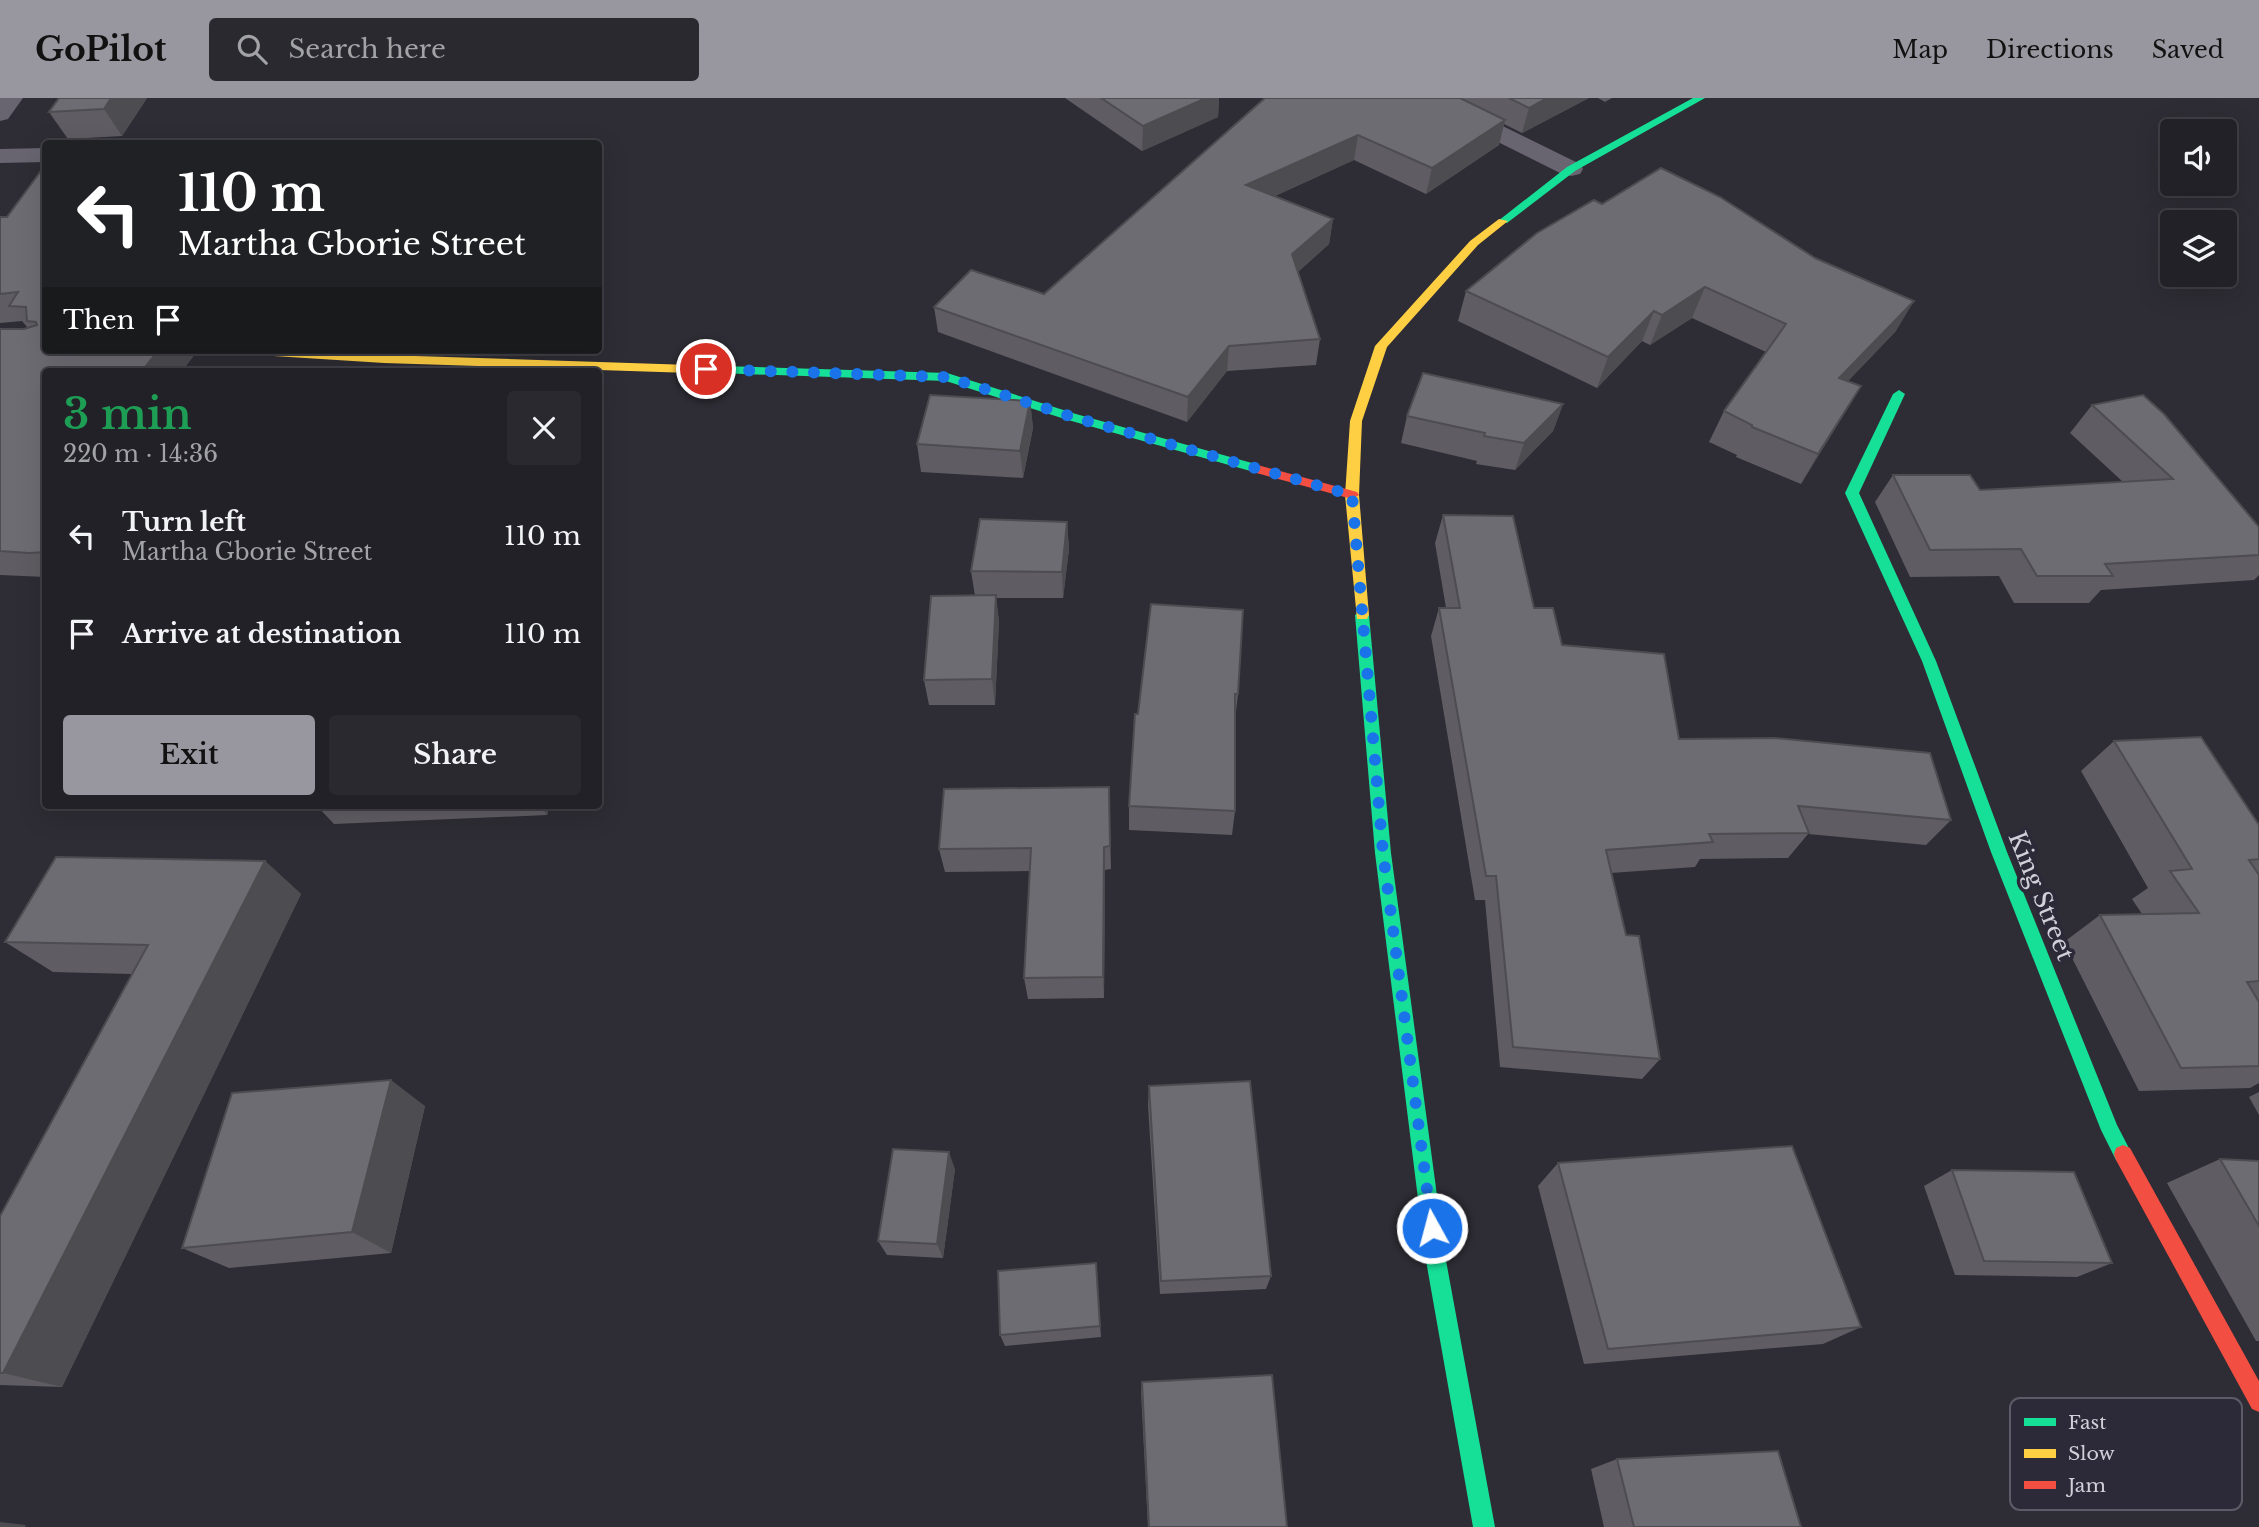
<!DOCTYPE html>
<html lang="en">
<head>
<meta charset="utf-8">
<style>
	:root { --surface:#222127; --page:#2a292f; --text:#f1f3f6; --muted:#a2a3a7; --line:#3f3e44; --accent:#98979f }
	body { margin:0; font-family:"Libre Baskerville",serif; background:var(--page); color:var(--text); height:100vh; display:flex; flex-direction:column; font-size:26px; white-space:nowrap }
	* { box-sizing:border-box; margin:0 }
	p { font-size:23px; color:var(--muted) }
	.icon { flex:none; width:38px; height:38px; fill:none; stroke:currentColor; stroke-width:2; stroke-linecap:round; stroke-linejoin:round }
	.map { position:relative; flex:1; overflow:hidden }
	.panel { position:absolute; left:42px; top:270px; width:560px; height:441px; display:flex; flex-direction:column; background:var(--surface); border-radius:7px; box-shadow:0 7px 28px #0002,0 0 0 2px var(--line) }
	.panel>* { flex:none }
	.hud { position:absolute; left:42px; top:42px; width:560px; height:214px; border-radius:7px; box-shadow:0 7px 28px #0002,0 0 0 2px var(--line); background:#202124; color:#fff; overflow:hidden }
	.tools { position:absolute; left:2160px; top:21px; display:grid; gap:14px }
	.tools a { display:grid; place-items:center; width:77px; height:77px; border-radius:7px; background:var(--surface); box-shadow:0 7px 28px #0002,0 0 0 2px var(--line); font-size:35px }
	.pin { position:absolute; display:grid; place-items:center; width:60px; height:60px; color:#fff; margin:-30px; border:4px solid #fff; border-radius:50%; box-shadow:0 2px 7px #0007 }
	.me { position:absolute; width:77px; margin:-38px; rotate:353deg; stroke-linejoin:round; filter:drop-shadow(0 0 5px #0008) }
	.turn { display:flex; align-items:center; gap:24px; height:147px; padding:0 21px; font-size:32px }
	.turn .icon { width:91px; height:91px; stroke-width:2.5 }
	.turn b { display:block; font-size:49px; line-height:60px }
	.then { display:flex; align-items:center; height:66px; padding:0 21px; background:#0003; gap:14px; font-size:26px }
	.round { display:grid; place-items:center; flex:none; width:74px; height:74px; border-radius:7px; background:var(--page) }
	.overview { display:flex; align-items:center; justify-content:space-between; height:119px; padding:0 21px }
	h1 { font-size:42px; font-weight:600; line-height:52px; color:#1e9e55 }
	.action { display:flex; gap:14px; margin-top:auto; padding:14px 21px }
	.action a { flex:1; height:80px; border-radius:7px; background:var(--accent); color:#111; font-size:28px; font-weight:600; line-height:80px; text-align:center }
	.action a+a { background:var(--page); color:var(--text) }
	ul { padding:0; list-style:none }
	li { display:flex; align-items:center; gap:21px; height:98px; padding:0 21px }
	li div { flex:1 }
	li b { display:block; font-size:26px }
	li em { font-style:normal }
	header { display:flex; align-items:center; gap:42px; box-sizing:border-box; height:98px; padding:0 35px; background:var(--accent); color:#111 }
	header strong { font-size:33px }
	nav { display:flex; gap:38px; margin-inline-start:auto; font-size:24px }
	.search { width:490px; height:63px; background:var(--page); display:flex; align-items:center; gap:18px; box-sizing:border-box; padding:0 24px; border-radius:7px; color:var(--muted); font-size:26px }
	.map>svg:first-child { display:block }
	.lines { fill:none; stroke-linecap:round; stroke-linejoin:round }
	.street { fill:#686570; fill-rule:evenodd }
	.fast { fill:#16e098; fill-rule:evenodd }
	.slow { fill:#ffcf43; fill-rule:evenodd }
	.jam { fill:#f24e42; fill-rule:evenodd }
	.wall { fill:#5f5d63 }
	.shaded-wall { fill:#4d4c50 }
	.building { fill:#6e6c73; stroke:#4d4c50; stroke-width:2 }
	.route { stroke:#1a73e8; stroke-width:12; stroke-dasharray:0 21.6 }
	.labels { text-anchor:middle; stroke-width:7; stroke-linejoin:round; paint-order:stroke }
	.street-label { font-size:24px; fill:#d1d0d9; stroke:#2c2938 }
	.key { fill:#2c2938; stroke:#5e5b68; stroke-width:2 }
	.key-label { font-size:19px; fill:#d1d0d9 }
</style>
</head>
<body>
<header>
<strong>GoPilot</strong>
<div class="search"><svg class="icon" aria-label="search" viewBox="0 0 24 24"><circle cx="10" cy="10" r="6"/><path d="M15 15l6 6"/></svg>Search here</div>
<nav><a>Map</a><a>Directions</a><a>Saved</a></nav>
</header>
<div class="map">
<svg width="2259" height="1429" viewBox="0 0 2259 1429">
	<rect width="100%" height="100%" fill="#2e2c34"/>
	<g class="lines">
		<g class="street">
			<polygon points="0,0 23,0 8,21 0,23"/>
			<polygon points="1416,0 1446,0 1580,66 1583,71 1580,76 1571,78 1562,76 1420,5"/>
			<polygon points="46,50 46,64 0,65 0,51"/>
		</g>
		<g class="fast">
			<polygon points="1693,0 1705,0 1575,73 1507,125 1498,123 1567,69"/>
			<polygon points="721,268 947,275 1076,316 1259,367 1260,370 1254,374 1068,322 946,283 717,275 717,269"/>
			<polygon points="1899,292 1905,296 1859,395 1936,563 2007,754 2117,1027 2132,1056 2130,1062 2123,1065 2116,1062 2101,1032 1991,754 1922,563 1845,395 1893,296"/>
			<polygon points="1362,512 1369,517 1391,755 1445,1157 1495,1429 1473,1429 1425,1157 1375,755 1355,517"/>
		</g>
		<g class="slow">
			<polygon points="1499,121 1508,123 1478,147 1387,249 1362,323 1359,397 1369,517 1367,521 1357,521 1345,397 1350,323 1375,248 1470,143"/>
			<polygon points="236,252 300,252 384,257 721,268 727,272 721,276 384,265 242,256"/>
		</g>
		<g class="jam">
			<polygon points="1254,366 1357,394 1359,397 1352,401 1249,373 1249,367"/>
			<polygon points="2123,1047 2130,1050 2259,1283 2259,1314 2252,1311 2116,1062 2114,1056 2116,1050"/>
		</g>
	</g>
	<g class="wall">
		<polygon points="147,0 122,38 68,41 49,14"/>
		<polygon points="1065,0 1219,0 1218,19 1142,53"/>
		<polygon points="1265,0 1589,0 1522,35 1504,26 1499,47 1426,96 1354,62 1275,98 1333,121 1329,146 1298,174 1320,241 1316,267 1227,273 1187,324 938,234 934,209 1044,196"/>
		<polygon points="1598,0 1612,0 1605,4"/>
		<polygon points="1602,106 1896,233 1848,283 1861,288 1801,386 1736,359 1737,357 1709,344 1724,313 1766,254 1692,220 1650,247 1642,243 1597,290 1458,223 1466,193"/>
		<polygon points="0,119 46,252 198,252 182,273 46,273 46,479 0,477 0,231 24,231 28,230 22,223 0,225"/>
		<polygon points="1030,303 1033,330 1023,380 921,374 917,346"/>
		<polygon points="1563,306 1553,333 1515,372 1476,366 1477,363 1401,345 1407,318"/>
		<polygon points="2092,307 2259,429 2259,477 2254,482 2101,492 2089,505 2014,505 1999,478 1910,479 1875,404 1893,377 1980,392 2123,384 2070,335"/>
		<polygon points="1443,417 1534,510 1562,547 1679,641 1951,722 1926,747 1808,736 1788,760 1700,761 1695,769 1611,775 1626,837 1660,961 1642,981 1500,969 1485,802 1475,802 1431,538 1439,510 1446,510 1435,445"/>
		<polygon points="1067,424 1069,451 1063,500 996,500 999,524 995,607 929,607 924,582 975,498 971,473"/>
		<polygon points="1151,506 1238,596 1235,622 1235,713 1232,737 1129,732 1129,708"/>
		<polygon points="2114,643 2259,727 2259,985 2250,990 2139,993 2064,844 2100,817 2142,816 2132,801 2148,790 2081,673"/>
		<polygon points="1109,689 1111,771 1105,772 1104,900 1028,901 1024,880 1030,773 945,774 939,751"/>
		<polygon points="316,707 550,707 547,717 334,726"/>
		<polygon points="265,763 301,796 62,1289 0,1287 0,1118 132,876 53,874 5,844"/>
		<polygon points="1149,988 1271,1178 1266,1191 1160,1196 1148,1007"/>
		<polygon points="2259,994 2259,1017 2249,999"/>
		<polygon points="425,1008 391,1155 229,1170 182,1150"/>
		<polygon points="2220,1061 2259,1063 2259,1243 2256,1243 2167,1085"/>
		<polygon points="1558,1065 1861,1229 1823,1246 1584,1266 1538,1088"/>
		<polygon points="955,1071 943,1160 887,1157 878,1143"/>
		<polygon points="1952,1072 2112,1165 2077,1179 1955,1177 1924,1088"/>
		<polygon points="1096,1165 1101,1239 1005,1248 1000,1237"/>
		<polygon points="1142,1284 1287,1429 1148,1429 1141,1294"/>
		<polygon points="1617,1361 1801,1429 1604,1429 1591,1371"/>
	</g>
	<g class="shaded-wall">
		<polygon points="111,0 147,0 122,38 104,11"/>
		<polygon points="1206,0 1219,0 1218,19 1142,53 1143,28"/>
		<polygon points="1547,0 1589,0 1522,35 1529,10"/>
		<polygon points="1505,22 1499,47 1426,96 1432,70"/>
		<polygon points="1358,37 1354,62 1244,112 1246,87"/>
		<polygon points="1333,121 1329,146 1289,182 1292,156"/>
		<polygon points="1705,189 1692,220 1650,247 1662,217"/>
		<polygon points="1914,203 1896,233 1822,310 1839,280"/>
		<polygon points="1654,213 1642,243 1597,290 1608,259"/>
		<polygon points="1229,248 1227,273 1187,324 1188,299"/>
		<polygon points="159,252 198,252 182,273 142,273"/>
		<polygon points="1861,288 1843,318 1801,386 1818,356"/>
		<polygon points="1030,303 1033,330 1023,380 1020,353"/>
		<polygon points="1563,306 1553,333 1515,372 1524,345"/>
		<polygon points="1067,424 1069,451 1063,500 1062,474"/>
		<polygon points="996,497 999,524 995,607 992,581"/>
		<polygon points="540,707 550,707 547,717"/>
		<polygon points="1104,749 1105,772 1104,900 1103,879"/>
		<polygon points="265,763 301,796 62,1289 3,1275"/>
		<polygon points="391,982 425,1008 391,1155 352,1134"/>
		<polygon points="949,1054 955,1071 943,1160 937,1146"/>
		<polygon points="0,1424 26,1427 25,1429 0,1429"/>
	</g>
	<g class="building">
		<polygon points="59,0 111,0 104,11 49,14"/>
		<polygon points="1101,0 1206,0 1143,28"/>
		<polygon points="1265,0 1460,0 1505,22 1432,70 1358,37 1246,87 1333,121 1292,156 1320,241 1229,248 1188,299 934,209 971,172 1044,196"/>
		<polygon points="1509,0 1547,0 1529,10"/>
		<polygon points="272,44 271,46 246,46"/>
		<polygon points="46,66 46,252 159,252 142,273 46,273 46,454 29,455 0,453 0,231 24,231 37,227 36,224 27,223 26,209 9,208 18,194 0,196 0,119 7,119"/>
		<polygon points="1661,70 1720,99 1815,160 1914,203 1839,280 1861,288 1818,356 1752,329 1752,327 1724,313 1786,226 1705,189 1662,217 1654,213 1608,259 1466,193 1537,135 1594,102 1602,106"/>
		<polygon points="1423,275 1563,306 1524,345 1484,338 1485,335 1407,318"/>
		<polygon points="930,297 1030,303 1020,353 917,346"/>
		<polygon points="2143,297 2164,316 2259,429 2259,457 2105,466 2113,478 2037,478 2021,451 1930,452 1893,377 1970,377 1980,392 2173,381 2092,307"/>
		<polygon points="1443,417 1513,418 1534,510 1553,510 1562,547 1664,556 1679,641 1775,640 1930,655 1951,722 1798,708 1809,735 1709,736 1713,744 1606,752 1626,837 1639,838 1660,961 1513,949 1496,778 1486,778 1439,510 1460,510"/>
		<polygon points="980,421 1067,424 1062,474 971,473"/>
		<polygon points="996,497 992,581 924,582 931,498"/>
		<polygon points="1151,506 1243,512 1238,596 1235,596 1235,713 1129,708 1135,616 1138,616"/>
		<polygon points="2201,639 2259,727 2259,761 2249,762 2259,777 2259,883 2247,884 2259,904 2259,968 2181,970 2100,817 2199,815 2170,773 2192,771 2114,643"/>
		<polygon points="1109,689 1110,748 1104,749 1103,879 1024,880 1031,750 939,751 944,691"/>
		<polygon points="56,759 265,763 3,1275 0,1275 0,1118 148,847 5,844"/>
		<polygon points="391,982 352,1134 182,1150 232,995"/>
		<polygon points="1250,983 1271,1178 1161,1183 1149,988"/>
		<polygon points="1792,1048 1861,1229 1608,1251 1558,1065"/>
		<polygon points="893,1051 949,1054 937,1146 878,1143"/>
		<polygon points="2220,1061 2259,1063 2259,1128"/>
		<polygon points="1952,1072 2074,1074 2112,1165 1984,1163"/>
		<polygon points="1096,1165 1100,1228 1000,1237 998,1173"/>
		<polygon points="1272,1277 1287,1429 1149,1429 1142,1284"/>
		<polygon points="1778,1353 1801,1429 1634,1429 1617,1361"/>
	</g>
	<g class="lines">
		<polyline class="route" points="706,271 947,279 1073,319 1352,397 1383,755 1432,1130"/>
	</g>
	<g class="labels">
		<g class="street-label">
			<text transform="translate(2041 798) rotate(68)" y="8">King Street</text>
		</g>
	</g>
	<rect x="2010" y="1300" width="232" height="112" rx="10" class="key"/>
	<rect x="2024" y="1320" width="32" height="8" fill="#16e098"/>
	<rect x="2024" y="1351" width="32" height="9" fill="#ffcf43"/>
	<rect x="2024" y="1383" width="32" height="8" fill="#f24e42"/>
	<g class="key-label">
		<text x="2068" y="1331">Fast</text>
		<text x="2068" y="1362">Slow</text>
		<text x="2068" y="1394">Jam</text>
	</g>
</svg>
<div class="tools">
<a><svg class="icon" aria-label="sound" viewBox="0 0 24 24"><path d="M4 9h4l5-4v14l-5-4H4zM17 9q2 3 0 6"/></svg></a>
<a><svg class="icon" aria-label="layers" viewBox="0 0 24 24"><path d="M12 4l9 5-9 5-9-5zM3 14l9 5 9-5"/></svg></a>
</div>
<div class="pin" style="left:706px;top:271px;background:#d93025"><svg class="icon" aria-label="arrive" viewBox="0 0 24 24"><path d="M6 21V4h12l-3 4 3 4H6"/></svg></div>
<svg class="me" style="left:1432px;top:1130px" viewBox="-20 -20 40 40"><circle r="17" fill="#1a73e8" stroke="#fff" stroke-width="3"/><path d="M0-11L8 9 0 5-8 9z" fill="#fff"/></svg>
<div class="hud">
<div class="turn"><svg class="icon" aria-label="left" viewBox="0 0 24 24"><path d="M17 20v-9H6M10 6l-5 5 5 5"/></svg><div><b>110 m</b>Martha Gborie Street</div></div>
<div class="then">Then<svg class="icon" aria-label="arrive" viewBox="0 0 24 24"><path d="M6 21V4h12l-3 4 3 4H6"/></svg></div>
</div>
<section class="panel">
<div class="overview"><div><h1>3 min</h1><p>220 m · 14:36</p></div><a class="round"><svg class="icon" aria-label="close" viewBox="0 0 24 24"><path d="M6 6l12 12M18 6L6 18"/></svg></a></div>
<ul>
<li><svg class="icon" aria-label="left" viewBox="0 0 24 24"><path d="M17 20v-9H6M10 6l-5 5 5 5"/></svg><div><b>Turn left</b><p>Martha Gborie Street</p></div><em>110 m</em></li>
<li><svg class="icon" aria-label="arrive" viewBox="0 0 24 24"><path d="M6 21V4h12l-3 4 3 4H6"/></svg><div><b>Arrive at destination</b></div><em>110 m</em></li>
</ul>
<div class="action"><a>Exit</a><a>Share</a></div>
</section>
</div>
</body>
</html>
